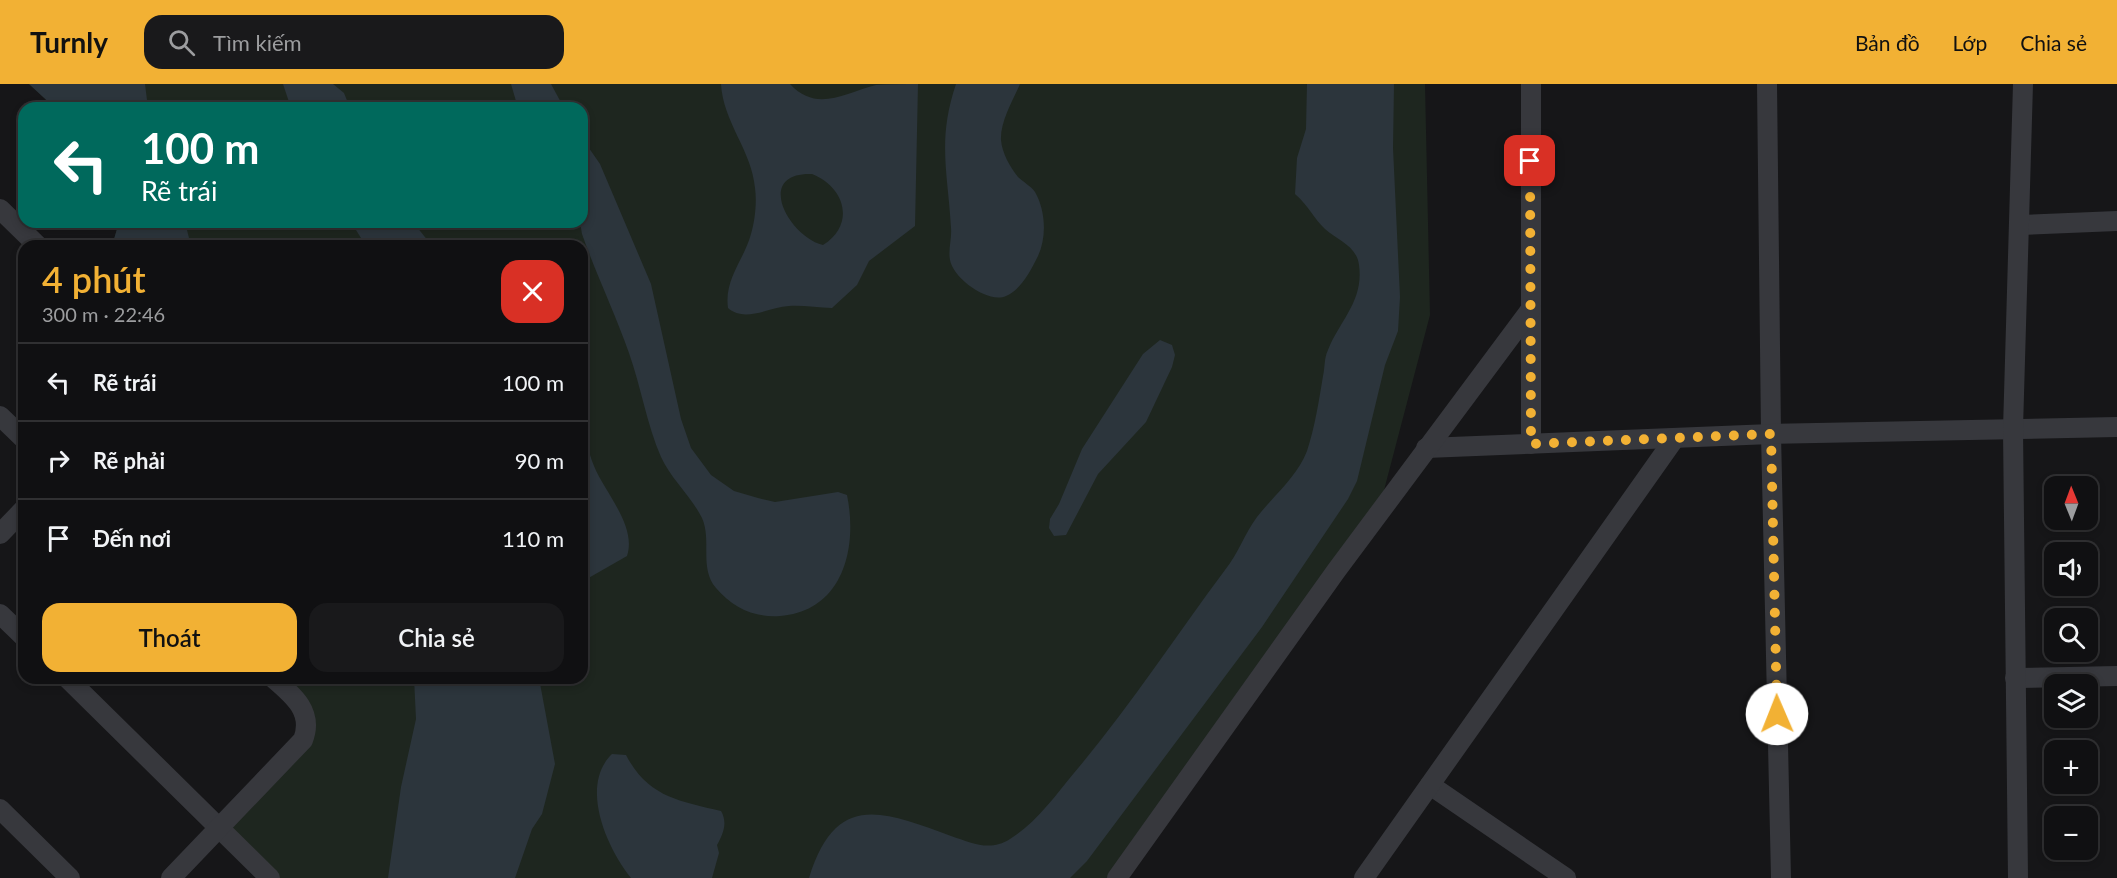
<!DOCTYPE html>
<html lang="vi">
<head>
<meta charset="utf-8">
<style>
	:root { --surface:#101012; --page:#19191b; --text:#f1f3f6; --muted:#9c9d9f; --line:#303032; --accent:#f2b134 }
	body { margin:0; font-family:Lato,sans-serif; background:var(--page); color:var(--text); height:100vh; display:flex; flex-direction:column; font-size:22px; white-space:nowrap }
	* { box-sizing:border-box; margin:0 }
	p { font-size:20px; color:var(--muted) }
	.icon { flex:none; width:33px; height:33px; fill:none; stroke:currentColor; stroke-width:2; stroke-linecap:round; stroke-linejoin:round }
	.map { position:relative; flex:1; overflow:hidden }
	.side { position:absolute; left:18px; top:156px; width:570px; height:444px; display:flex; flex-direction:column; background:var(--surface); border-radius:18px; box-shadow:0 3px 9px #0003,0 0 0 2px var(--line) }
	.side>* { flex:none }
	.top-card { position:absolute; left:18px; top:18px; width:570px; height:126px; border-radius:18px; box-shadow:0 3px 9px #0003,0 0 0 2px var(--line); background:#00695c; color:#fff; overflow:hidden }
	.needle { width:39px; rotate:359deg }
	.fabs { position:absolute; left:2044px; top:392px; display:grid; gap:12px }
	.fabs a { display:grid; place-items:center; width:54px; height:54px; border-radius:12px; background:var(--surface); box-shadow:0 3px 9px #0003,0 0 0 2px var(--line); font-size:30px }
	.pin { position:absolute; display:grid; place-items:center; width:51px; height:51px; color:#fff; margin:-26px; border-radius:12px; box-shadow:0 3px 9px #0006 }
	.me { position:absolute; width:66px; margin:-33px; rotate:359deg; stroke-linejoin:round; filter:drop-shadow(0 0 4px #0008) }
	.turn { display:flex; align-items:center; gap:21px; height:126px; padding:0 24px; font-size:27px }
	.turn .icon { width:78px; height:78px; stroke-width:2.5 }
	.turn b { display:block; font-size:42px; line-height:51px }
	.round { display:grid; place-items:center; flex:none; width:63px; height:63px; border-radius:18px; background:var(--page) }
	.overview { display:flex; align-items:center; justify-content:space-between; height:102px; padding:0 24px }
	h1 { font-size:36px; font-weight:600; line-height:45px; color:var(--accent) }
	.primary-button { display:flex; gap:12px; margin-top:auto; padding:12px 24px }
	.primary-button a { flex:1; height:69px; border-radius:18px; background:var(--accent); color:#111; font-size:24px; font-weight:600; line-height:69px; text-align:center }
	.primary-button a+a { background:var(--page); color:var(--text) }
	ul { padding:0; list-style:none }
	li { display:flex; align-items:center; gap:18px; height:78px; padding:0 24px; border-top:2px solid var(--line) }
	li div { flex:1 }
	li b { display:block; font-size:22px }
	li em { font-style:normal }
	header { display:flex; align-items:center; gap:36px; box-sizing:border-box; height:84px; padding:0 30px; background:var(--accent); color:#111 }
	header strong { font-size:28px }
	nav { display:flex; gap:33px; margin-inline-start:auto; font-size:21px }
	.search { width:420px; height:54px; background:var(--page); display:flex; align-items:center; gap:15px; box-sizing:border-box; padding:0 21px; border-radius:18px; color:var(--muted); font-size:22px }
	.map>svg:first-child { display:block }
	.green { fill:#1e261f }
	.water { fill:#2c353c; fill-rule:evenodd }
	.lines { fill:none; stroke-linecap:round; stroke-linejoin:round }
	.minor { stroke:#37383d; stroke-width:20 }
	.route { stroke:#f2b134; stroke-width:10; stroke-dasharray:0 18 }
</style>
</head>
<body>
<header>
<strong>Turnly</strong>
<div class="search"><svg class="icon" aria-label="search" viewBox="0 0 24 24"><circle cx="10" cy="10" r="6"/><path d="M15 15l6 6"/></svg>Tìm kiếm</div>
<nav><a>Bản đồ</a><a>Lớp</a><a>Chia sẻ</a></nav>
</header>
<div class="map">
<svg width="2117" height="794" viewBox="0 0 2117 794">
	<rect width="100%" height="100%" fill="#161618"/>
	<polygon class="green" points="29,0 1425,0 1430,231 1383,410 1109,794 280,794 228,745 305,666 283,594 582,594 582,162 112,162 119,138 582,138 582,24 55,24"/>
	<g class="water">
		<polygon points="29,0 145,0 148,24 55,24"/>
		<polygon points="283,0 333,0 344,9 350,24 291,24"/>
		<polygon points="511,0 551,0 564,24 518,24"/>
		<path d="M 721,0 L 790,0 C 817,29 844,9 876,1 C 889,0 905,0 918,0 L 915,142 L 869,177 L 857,201 L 832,224 C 818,224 803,221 789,222 C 769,223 745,239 728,224 C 724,195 744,176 751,150 C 755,137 757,118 755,104 C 752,67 723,38 721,0 ZM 812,90 C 845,103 856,140 823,161 C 788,152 754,88 812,90 Z"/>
		<path d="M 956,0 L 1020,0 C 1013,16 1000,38 1001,56 C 1002,69 1010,83 1018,93 C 1023,98 1031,102 1035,108 C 1046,127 1047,155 1037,174 C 1031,186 1020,207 1006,212 C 988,220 953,194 950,176 C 948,166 952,154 951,144 C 948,89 937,56 956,0 Z"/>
		<path d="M 1307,0 L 1394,0 L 1393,64 L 1400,213 L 1398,247 L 1385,281 L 1357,397 L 1348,415 L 1262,543 L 1087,777 L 1070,794 L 809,794 C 836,707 882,727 951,752 C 972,759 990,768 1010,755 C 1036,739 1055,712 1074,689 C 1129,624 1175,553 1225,486 C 1238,470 1245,449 1257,433 C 1274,411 1297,393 1307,367 C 1315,343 1319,316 1323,292 C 1325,283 1324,274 1328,266 C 1340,236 1364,217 1359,181 C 1357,162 1337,156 1325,145 C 1314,135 1309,122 1295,110 L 1297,74 L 1306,45 Z"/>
		<path d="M 582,54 L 600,80 L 651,200 L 681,335 L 691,364 L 711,391 L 734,407 L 758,414 L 775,418 L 838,408 L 847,411 C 858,464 843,527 780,532 C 755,534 733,524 716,504 C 699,484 712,457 702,434 C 691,412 671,395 661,373 C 647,341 641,303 629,269 C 615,229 596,190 582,150 L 580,138 L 582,138 Z"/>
		<polygon points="119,138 185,138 191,162 112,162"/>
		<polygon points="351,138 413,138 432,162 366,162"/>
		<polygon points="1160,256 1172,261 1175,271 1172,283 1146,338 1098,390 1066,451 1054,452 1049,444 1050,435 1059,420 1082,365 1143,270"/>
		<path d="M 582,328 C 585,346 587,366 594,382 C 605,409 637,442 627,472 L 585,496 L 582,493 Z"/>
		<polygon points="414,594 539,594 555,680 542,730 532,745 515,794 388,794 401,703 416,635"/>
		<path d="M 612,670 L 626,671 C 648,713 679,717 721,727 C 728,739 723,750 717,761 L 719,769 L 712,794 L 631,794 C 607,764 579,702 612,670 Z"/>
	</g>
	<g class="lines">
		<g class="minor">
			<polyline points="1531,0 1531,360"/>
			<polyline points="1767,0 1771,350 1781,794"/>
			<polyline points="0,125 38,162"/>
			<polyline points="2020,141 2117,137"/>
			<polyline points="0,332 24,355"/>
			<polyline points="1426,364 1771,350 2117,343"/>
			<polyline points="0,450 24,425"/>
			<polyline points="0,530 24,553"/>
			<polyline points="67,594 270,794"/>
			<polyline points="2015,594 2117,592"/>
			<polyline points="1430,701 1566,794"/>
			<polyline points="0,725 70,794"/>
			<path d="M 171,794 L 303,656 C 314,628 293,611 273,594"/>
			<polyline points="1117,794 1336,487 1531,225"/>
			<polyline points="1364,794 1675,354"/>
			<polyline points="2018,794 2013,345 2023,0"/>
		</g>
	</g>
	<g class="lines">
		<polyline class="route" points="1530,77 1531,360 1771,350 1777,630"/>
	</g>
</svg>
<div class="fabs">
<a><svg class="needle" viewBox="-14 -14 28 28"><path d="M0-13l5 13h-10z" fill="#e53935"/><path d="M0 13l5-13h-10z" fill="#9c9d9f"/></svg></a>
<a><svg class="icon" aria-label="sound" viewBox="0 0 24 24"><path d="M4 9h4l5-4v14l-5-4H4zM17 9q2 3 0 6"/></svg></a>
<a><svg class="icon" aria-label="search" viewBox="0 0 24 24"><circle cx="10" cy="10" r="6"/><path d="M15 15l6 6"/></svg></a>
<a><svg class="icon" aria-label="layers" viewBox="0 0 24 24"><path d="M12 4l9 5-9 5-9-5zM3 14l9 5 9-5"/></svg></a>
<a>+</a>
<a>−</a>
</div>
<div class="pin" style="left:1530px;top:77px;background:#d93025"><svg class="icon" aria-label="arrive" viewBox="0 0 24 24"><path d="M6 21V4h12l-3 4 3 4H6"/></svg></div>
<svg class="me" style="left:1777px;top:630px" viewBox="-20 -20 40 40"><circle r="19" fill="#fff"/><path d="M0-13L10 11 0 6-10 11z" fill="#f2b134"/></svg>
<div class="top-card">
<div class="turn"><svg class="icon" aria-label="left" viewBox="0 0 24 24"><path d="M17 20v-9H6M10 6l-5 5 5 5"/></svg><div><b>100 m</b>Rẽ trái</div></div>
</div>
<section class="side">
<div class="overview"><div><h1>4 phút</h1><p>300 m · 22:46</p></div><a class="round" style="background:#d93025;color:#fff"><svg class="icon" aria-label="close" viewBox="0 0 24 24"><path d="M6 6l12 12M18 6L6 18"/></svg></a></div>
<ul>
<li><svg class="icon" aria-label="left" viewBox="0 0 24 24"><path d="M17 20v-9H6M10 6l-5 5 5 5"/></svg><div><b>Rẽ trái</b></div><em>100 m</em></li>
<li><svg class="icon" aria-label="right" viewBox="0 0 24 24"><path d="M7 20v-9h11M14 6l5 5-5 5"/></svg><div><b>Rẽ phải</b></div><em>90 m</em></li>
<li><svg class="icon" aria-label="arrive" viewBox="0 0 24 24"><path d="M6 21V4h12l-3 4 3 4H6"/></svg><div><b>Đến nơi</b></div><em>110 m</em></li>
</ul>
<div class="primary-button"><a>Thoát</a><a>Chia sẻ</a></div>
</section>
</div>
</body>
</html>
